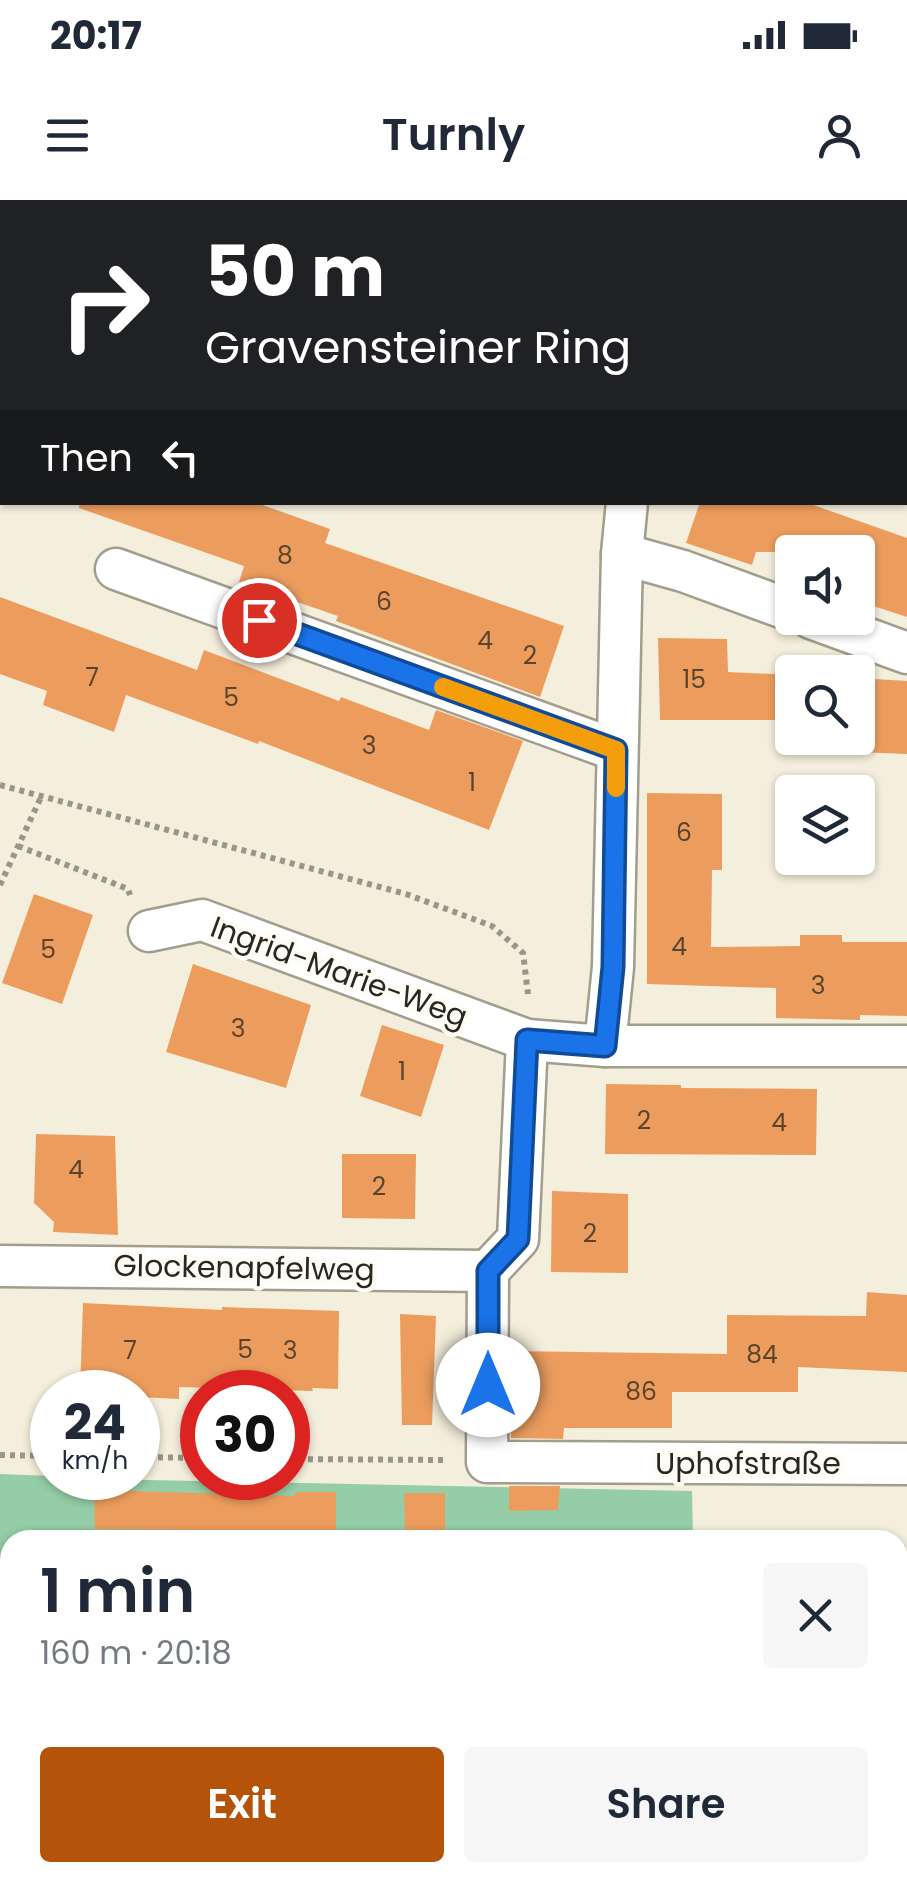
<!DOCTYPE html>
<html lang="en">
<head>
<meta charset="utf-8">
<style>
	:root { --surface:#fff; --page:#f6f6f7; --text:#1f2937; --muted:#747a83; --accent:#b45309 }
	body { margin:0; font-family:Poppins,sans-serif; background:var(--page); color:var(--text); height:100vh; display:flex; flex-direction:column; font-size:38px; white-space:nowrap }
	* { box-sizing:border-box; margin:0 }
	p { font-size:32px; color:var(--muted) }
	.icon { flex:none; width:55px; height:55px; fill:none; stroke:currentColor; stroke-width:2; stroke-linecap:round; stroke-linejoin:round }
	.map { position:relative; flex:1; overflow:hidden }
	.side { position:absolute; left:0px; top:1330px; width:908px; height:352px; display:flex; flex-direction:column; background:var(--surface); border-radius:30px 30px 0 0; box-shadow:0 2px 8px #0004 }
	.side>* { flex:none }
	.top-card { position:absolute; left:0px; top:0px; width:908px; height:305px; box-shadow:0 2px 8px #0004; background:#202124; color:#fff; overflow:hidden }
	.controls { position:absolute; left:775px; top:335px; display:grid; gap:20px }
	.controls a { display:grid; place-items:center; width:100px; height:100px; border-radius:10px; background:var(--surface); box-shadow:0 2px 8px #0004; font-size:50px }
	.speed { position:absolute; left:30px; top:1170px; display:flex; gap:20px; font-size:50px; font-weight:700; text-align:center }
	.speed>* { display:grid; place-content:center; width:130px; height:130px; border-radius:50%; background:var(--surface); box-shadow:0 2px 8px #0004; line-height:1 }
	.speed small { font-size:25px; font-weight:400 }
	.speed .limit { border:15px solid #d22; background:#fff; color:#111 }
	.pin { position:absolute; display:grid; place-items:center; width:85px; height:85px; color:#fff; margin:-42px; border:5px solid #fff; border-radius:50%; box-shadow:0 2px 10px #0007 }
	.me { position:absolute; width:110px; margin:-55px; rotate:0deg; stroke-linejoin:round; filter:drop-shadow(0 0 8px #0008) }
	.turn { display:flex; align-items:center; gap:35px; height:210px; padding:0 40px; font-size:45px }
	.turn .icon { width:130px; height:130px; stroke-width:2.5 }
	.turn b { display:block; font-size:70px; line-height:85px }
	.then { display:flex; align-items:center; height:95px; padding:0 40px; background:#0003; gap:20px; font-size:38px }
	.round { display:grid; place-items:center; flex:none; width:105px; height:105px; border-radius:10px; background:var(--page) }
	.headline { display:flex; align-items:center; justify-content:space-between; height:170px; padding:0 40px }
	h1 { font-size:60px; font-weight:600; line-height:75px }
	.button { display:flex; gap:20px; margin-top:auto; padding:20px 40px }
	.button a { flex:1; height:115px; border-radius:10px; background:var(--accent); color:#fff; font-size:40px; font-weight:600; line-height:115px; text-align:center }
	.button a+a { background:var(--page); color:var(--text) }
	.status { display:flex; justify-content:space-between; align-items:center; height:70px; padding:0 50px; background:var(--surface); direction:ltr }
	.status svg { height:28px; fill:currentColor }
	header { display:flex; justify-content:space-between; align-items:center; height:130px; padding:0 40px; background:var(--surface); font-size:45px; font-weight:600 }
	.map>svg:first-child { display:block }
	.green { fill:#94cda7 }
	.building { fill:#ec9d5e }
	.lines { fill:none; stroke-linecap:round; stroke-linejoin:round }
	.street-casing { stroke:#a29d8c; stroke-width:45 }
	.path { stroke:#999588; stroke-width:6; stroke-dasharray:5 5; stroke-linecap:butt }
	.street { stroke:#fff; stroke-width:40 }
	.route-casing { stroke:#114b97; stroke-width:25 }
	.route { stroke:#1a73e8; stroke-width:18 }
	.slow { stroke:#f59e0b; stroke-width:18 }
	.labels { text-anchor:middle; stroke-width:9; stroke-linejoin:round; paint-order:stroke }
	.number-label { font-size:25px; fill:#5a4430 }
	.street-label { font-size:30px; fill:#292720; stroke:#fefcf4 }
</style>
</head>
<body>
<div class="status"><b>20:17</b><svg viewBox="0 0 49 12"><path d="M0 12V9h3v3zM5 12V6h3v6zM10 12V3h3v9zM15 12V0h3v12zM26 1h20v11H26zM47 4h2v5h-2z"/></svg></div>
<header><svg class="icon" aria-label="menu" viewBox="0 0 24 24"><path d="M4 6h16M4 12h16M4 18h16"/></svg>Turnly<svg class="icon" aria-label="person" viewBox="0 0 24 24"><circle cx="12" cy="8" r="4"/><path d="M4 21q1-7 8-7t8 7"/></svg></header>
<div class="map">
<svg width="907" height="1682" viewBox="0 0 907 1682">
	<rect width="100%" height="100%" fill="#f4eedc"/>
	<polygon class="green" points="0,1274 52,1276 52,1278 692,1291 693,1340 10,1340 10,1672 692,1672 692,1682 0,1682"/>
	<g class="building">
		<polygon points="80,302 254,302 330,329 325,343 564,426 540,497 336,421 338,416 239,382 244,366 79,308"/>
		<polygon points="700,302 805,302 907,338 907,417 858,401 858,352 756,352 752,365 686,343"/>
		<polygon points="0,397 197,470 204,450 339,501 341,497 429,530 436,510 523,541 489,630 259,541 258,544 126,495 114,532 43,505 47,491 0,474"/>
		<polygon points="658,438 727,439 728,472 792,475 792,538 858,538 858,478 907,481 907,554 784,549 785,520 660,520"/>
		<polygon points="647,593 722,594 722,670 712,670 711,747 800,746 800,735 842,735 842,742 907,742 907,816 860,815 860,820 776,818 776,788 647,784"/>
		<polygon points="34,694 93,715 62,804 2,783"/>
		<polygon points="193,764 311,805 286,888 166,852"/>
		<polygon points="382,825 444,845 421,917 360,896"/>
		<polygon points="606,884 681,885 681,888 817,889 816,955 605,954"/>
		<polygon points="36,934 115,936 118,1035 53,1032 54,1022 34,1003"/>
		<polygon points="342,954 416,954 415,1019 342,1018"/>
		<polygon points="552,991 628,994 628,1073 551,1072"/>
		<polygon points="867,1092 907,1095 907,1172 798,1167 798,1192 672,1192 672,1228 564,1228 563,1239 511,1238 511,1151 727,1154 727,1115 866,1116"/>
		<polygon points="83,1103 222,1110 222,1107 339,1111 338,1189 312,1188 313,1191 179,1187 179,1199 138,1197 138,1192 80,1192"/>
		<polygon points="400,1114 436,1116 432,1225 402,1225"/>
		<polygon points="509,1286 560,1286 558,1310 509,1311"/>
		<polygon points="94,1290 295,1296 295,1292 336,1292 336,1340 193,1340 193,1330 95,1329"/>
		<polygon points="404,1293 445,1293 445,1336 405,1336"/>
	</g>
	<g class="lines">
		<defs>
			<g id="street">
				<polyline points="656,0 656,2"/>
				<polyline points="622,354 683,371 792,411"/>
				<polyline points="116,369 616,550"/>
				<polyline points="811,418 907,453"/>
				<polyline points="149,731 202,720 527,840 605,846 907,846"/>
				<polyline points="527,840 518,1039 488,1071 487,1262 907,1264"/>
				<polyline points="605,846 613,767 622,354 627,302"/>
				<polyline points="0,1066 488,1071"/>
			</g>
		</defs>
		<use href="#street" class="street-casing"/>
		<g class="path">
			<polyline points="0,585 406,694 492,726 523,753 528,794"/>
			<polyline points="18,646 128,689 130,695"/>
			<polyline points="0,685 42,595"/>
			<polyline points="0,1255 52,1256"/>
			<polyline points="138,1257 202,1258"/>
			<polyline points="288,1259 446,1260"/>
			<polyline points="0,1495 10,1496"/>
			<polyline points="357,1682 357,1672"/>
			<polyline points="897,1682 907,1652"/>
		</g>
		<use href="#street" class="street"/>
	</g>
	<g class="lines">
		<defs>
			<polyline id="route" points="259,420 616,550 613,767 605,846 527,840 518,1039 488,1071 488,1185"/>
		</defs>
		<use href="#route" class="route-casing"/>
		<use href="#route" class="route"/>
		<polyline class="slow" points="443,487 616,550 616,588"/>
	</g>
	<g class="labels">
		<g class="number-label">
			<text x="285" y="364">8</text>
			<text x="384" y="410">6</text>
			<text x="485" y="449">4</text>
			<text x="530" y="464">2</text>
			<text x="92" y="486">7</text>
			<text x="694" y="488">15</text>
			<text x="231" y="506">5</text>
			<text x="369" y="554">3</text>
			<text x="472" y="591">1</text>
			<text x="684" y="641">6</text>
			<text x="679" y="755">4</text>
			<text x="48" y="758">5</text>
			<text x="818" y="794">3</text>
			<text x="238" y="837">3</text>
			<text x="402" y="880">1</text>
			<text x="644" y="929">2</text>
			<text x="779" y="931">4</text>
			<text x="76" y="978">4</text>
			<text x="379" y="995">2</text>
			<text x="590" y="1042">2</text>
			<text x="245" y="1158">5</text>
			<text x="130" y="1159">7</text>
			<text x="290" y="1159">3</text>
			<text x="762" y="1163">84</text>
			<text x="641" y="1200">86</text>
		</g>
		<g class="street-label">
			<text transform="translate(339 772) rotate(20)" y="10">Ingrid-Marie-Weg</text>
			<text transform="translate(244 1068) rotate(1)" y="10">Glockenapfelweg</text>
			<text x="748" y="1274">Uphofstraße</text>
		</g>
	</g>
</svg>
<div class="controls">
<a><svg class="icon" aria-label="sound" viewBox="0 0 24 24"><path d="M4 9h4l5-4v14l-5-4H4zM17 9q2 3 0 6"/></svg></a>
<a><svg class="icon" aria-label="search" viewBox="0 0 24 24"><circle cx="10" cy="10" r="6"/><path d="M15 15l6 6"/></svg></a>
<a><svg class="icon" aria-label="layers" viewBox="0 0 24 24"><path d="M12 4l9 5-9 5-9-5zM3 14l9 5 9-5"/></svg></a>
</div>
<div class="speed"><div>24<small>km/h</small></div><div class="limit">30</div></div>
<div class="pin" style="left:259px;top:420px;background:#d93025"><svg class="icon" aria-label="arrive" viewBox="0 0 24 24"><path d="M6 21V4h12l-3 4 3 4H6"/></svg></div>
<svg class="me" style="left:488px;top:1185px" viewBox="-20 -20 40 40"><circle r="19" fill="#fff"/><path d="M0-13L10 11 0 6-10 11z" fill="#1a73e8"/></svg>
<div class="top-card">
<div class="turn"><svg class="icon" aria-label="right" viewBox="0 0 24 24"><path d="M7 20v-9h11M14 6l5 5-5 5"/></svg><div><b>50 m</b>Gravensteiner Ring</div></div>
<div class="then">Then<svg class="icon" aria-label="left" viewBox="0 0 24 24"><path d="M17 20v-9H6M10 6l-5 5 5 5"/></svg></div>
</div>
<section class="side">
<div class="headline"><div><h1>1 min</h1><p>160 m · 20:18</p></div><a class="round"><svg class="icon" aria-label="close" viewBox="0 0 24 24"><path d="M6 6l12 12M18 6L6 18"/></svg></a></div>
<div class="button"><a>Exit</a><a>Share</a></div>
</section>
</div>
</body>
</html>
